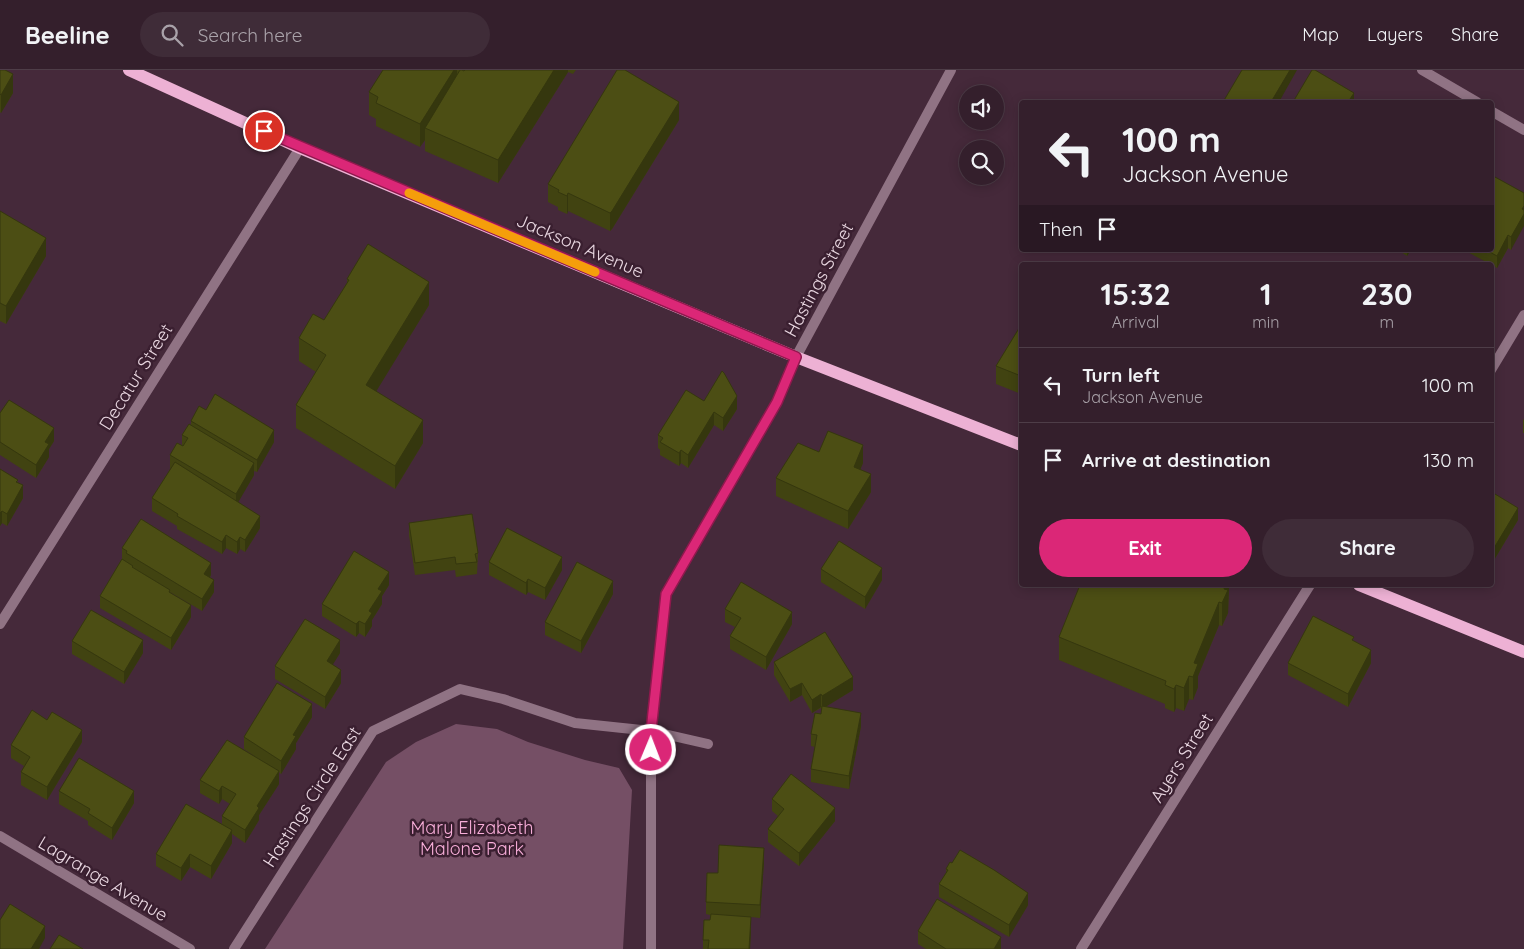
<!DOCTYPE html>
<html lang="en">
<head>
<meta charset="utf-8">
<style>
	:root { --surface:#341f2c; --page:#3f2c38; --text:#f1f3f6; --muted:#a9a2a9; --line:#4e3d48; --accent:#db2777 }
	body { margin:0; font-family:Quicksand,sans-serif; background:var(--page); color:var(--text); height:100vh; display:flex; flex-direction:column; font-size:19px; white-space:nowrap }
	* { box-sizing:border-box; margin:0 }
	p { font-size:16px; color:var(--muted) }
	.icon { flex:none; width:28px; height:28px; fill:none; stroke:currentColor; stroke-width:2; stroke-linecap:round; stroke-linejoin:round }
	.map { position:relative; flex:1; overflow:hidden }
	.drawer { position:absolute; left:1019px; top:192px; width:475px; height:325px; display:flex; flex-direction:column; background:var(--surface); border-radius:5px; box-shadow:0 2px 12px #0003,0 0 0 1px var(--line) }
	.drawer>* { flex:none }
	.top-card { position:absolute; left:1019px; top:30px; width:475px; height:152px; border-radius:5px; box-shadow:0 2px 12px #0003,0 0 0 1px var(--line); background:#341f2c; color:var(--text); overflow:hidden }
	.fabs { position:absolute; left:959px; top:15px; display:grid; gap:10px }
	.fabs a { display:grid; place-items:center; width:45px; height:45px; border-radius:50%; background:var(--surface); box-shadow:0 2px 12px #0003,0 0 0 1px var(--line); font-size:25px }
	.pin { position:absolute; display:grid; place-items:center; width:42px; height:42px; color:#fff; margin:-21px; border:2px solid #fff; border-radius:50%; box-shadow:0 1px 5px #0007 }
	.me { position:absolute; width:55px; margin:-28px; rotate:1deg; stroke-linejoin:round; filter:drop-shadow(0 0 4px #0008) }
	.turn { display:flex; align-items:center; gap:18px; height:105px; padding:0 20px; font-size:22px }
	.turn .icon { width:65px; height:65px; stroke-width:2.5 }
	.turn b { display:block; font-size:35px; line-height:42px }
	.then { display:flex; align-items:center; height:48px; padding:0 20px; background:#0003; gap:10px; font-size:19px }
	.eta { display:flex; justify-content:space-evenly; align-items:center; height:85px; text-align:center }
	.eta b { font-size:30px; font-weight:700; line-height:35px }
	.action { display:flex; gap:10px; margin-top:auto; padding:10px 20px }
	.action a { flex:1; height:58px; border-radius:30px; background:var(--accent); color:#fff; font-size:20px; font-weight:700; line-height:58px; text-align:center }
	.action a+a { background:var(--page); color:var(--text) }
	ul { padding:0; list-style:none }
	li { display:flex; align-items:center; gap:15px; height:75px; padding:0 20px; border-top:1px solid var(--line) }
	li div { flex:1 }
	li b { display:block; font-size:19px }
	li em { font-style:normal }
	header { display:flex; align-items:center; gap:30px; box-sizing:border-box; height:70px; padding:0 25px; background:var(--surface); border-bottom:1px solid var(--line) }
	header strong { font-size:24px }
	nav { display:flex; gap:28px; margin-inline-start:auto; font-size:18px }
	.search { width:350px; height:45px; background:var(--page); display:flex; align-items:center; gap:12px; box-sizing:border-box; padding:0 18px; border-radius:28px; color:var(--muted); font-size:19px }
	.map>svg:first-child { display:block }
	.green { fill:#754f65 }
	.lines { fill:none; stroke-linecap:round; stroke-linejoin:round }
	.minor { stroke:#907384; stroke-width:10 }
	.tertiary { stroke:#907384; stroke-width:10 }
	.primary { stroke:#edb1d4; stroke-width:12 }
	.wall { fill:#414311 }
	.shaded-wall { fill:#35370e }
	.building { fill:#4c4e14; stroke:#35370e }
	.route-casing { stroke:#8e194d; stroke-width:12 }
	.route { stroke:#db2777; stroke-width:9 }
	.slow { stroke:#f59e0b; stroke-width:9 }
	.labels { text-anchor:middle; stroke-width:5; stroke-linejoin:round; paint-order:stroke }
	.street-label { font-size:18px; fill:#ead8e2; stroke:#3a1f30 }
	.park-label { font-size:18px; fill:#f8aed9; stroke:#3a1f30 }
</style>
</head>
<body>
<header>
<strong>Beeline</strong>
<div class="search"><svg class="icon" aria-label="search" viewBox="0 0 24 24"><circle cx="10" cy="10" r="6"/><path d="M15 15l6 6"/></svg>Search here</div>
<nav><a>Map</a><a>Layers</a><a>Share</a></nav>
</header>
<div class="map">
<svg width="1524" height="879" viewBox="0 0 1524 879">
	<rect width="100%" height="100%" fill="#45293a"/>
	<polygon class="green" points="456,654 497,659 528,672 585,690 619,698 632,720 623,879 265,879 386,692 416,672"/>
	<g class="lines">
		<g class="minor">
			<polyline points="1422,0 1477,32"/>
			<polyline points="1491,41 1524,60"/>
			<polyline points="0,554 300,78"/>
			<polyline points="0,766 190,879"/>
			<polyline points="234,879 373,661 460,619 503,629 575,653 651,661 708,674"/>
			<polyline points="651,879 651,661 666,524 777,332 796,287 951,0"/>
		</g>
		<g class="tertiary">
			<polyline points="1491,300 1524,245"/>
			<polyline points="1081,879 1310,515"/>
		</g>
		<g class="primary">
			<polyline points="129,0 300,78 796,287 1021,375"/>
			<polyline points="1359,515 1524,582"/>
		</g>
	</g>
	<g class="wall">
		<polygon points="0,0 13,23 1,43 0,42"/>
		<polygon points="383,0 576,0 573,4 568,2 498,113 425,81 425,70 420,77 376,56 376,49 369,45 369,22"/>
		<polygon points="679,50 612,159 610,161 568,141 567,144 558,140 558,137 548,132 548,114"/>
		<polygon points="1524,123 1511,180 1508,178 1497,198 1464,180 1491,180"/>
		<polygon points="0,141 46,186 6,254 0,251"/>
		<polygon points="1398,180 1411,180 1407,186"/>
		<polygon points="347,209 429,235 376,321 423,373 395,419 296,358 296,335 316,302 299,291 299,268 324,250 347,213"/>
		<polygon points="1021,255 1021,324 996,314 996,296"/>
		<polygon points="704,331 737,339 723,361 714,355 688,398 681,393 679,396 660,385 660,380 658,378 658,365"/>
		<polygon points="0,343 54,371 49,379 49,387 36,408 0,385"/>
		<polygon points="1524,349 1524,363 1523,363 1523,350"/>
		<polygon points="191,351 274,372 257,402 254,401 254,405 238,432 260,458 245,482 240,479 237,484 226,478 222,484 177,459 177,456 152,441 152,428 171,398 170,398 170,385 182,376 182,365 191,356"/>
		<polygon points="819,382 863,393 860,399 871,422 848,459 776,426 776,408"/>
		<polygon points="0,399 18,412 23,428 7,456 2,453 0,456"/>
		<polygon points="1491,430 1518,450 1494,490 1491,488"/>
		<polygon points="409,453 478,483 477,504 456,507 455,500 415,505 409,465"/>
		<polygon points="122,478 211,505 210,507 214,522 202,541 170,522 191,547 171,580 100,538 100,526 122,489"/>
		<polygon points="489,492 562,500 545,530 528,522 526,525 489,505"/>
		<polygon points="821,499 882,510 865,539 821,512"/>
		<polygon points="389,515 382,526 382,534 372,550 372,556 365,567 359,563 356,567 322,546 322,534"/>
		<polygon points="1229,515 1228,543 1222,556 1219,555 1198,606 1198,617 1193,630 1189,629 1184,641 1176,638 1174,642 1165,638 1165,634 1059,590 1059,567"/>
		<polygon points="613,524 581,583 545,565 545,552"/>
		<polygon points="725,539 792,554 766,600 730,579 730,566 735,557 725,552"/>
		<polygon points="72,571 143,583 124,614 72,584"/>
		<polygon points="340,583 332,595 341,613 325,639 275,609 275,596"/>
		<polygon points="774,592 853,620 825,637 861,656 849,719 811,712 811,699 815,677 811,676 811,664 821,644 821,638 812,643 802,625 790,632 774,605"/>
		<polygon points="1288,593 1371,593 1348,637 1288,605"/>
		<polygon points="312,647 296,673 296,679 281,704 279,702 279,714 259,745 259,750 245,773 232,764 232,773 211,809 190,797 181,811 156,796 156,784 222,755 222,746 230,734 222,729 219,734 200,723 200,710 260,690 244,679 244,667"/>
		<polygon points="82,672 47,730 21,715 21,702 24,696 11,688 11,675"/>
		<polygon points="59,721 134,733 112,770 88,755 88,751 59,734"/>
		<polygon points="772,729 835,751 799,796 768,772 768,759 778,746 772,741"/>
		<polygon points="764,791 760,848 751,847 750,879 703,879 703,870 710,850 710,845 706,844 706,832 718,803"/>
		<polygon points="946,799 1028,835 1009,867 939,827 939,814 946,803"/>
		<polygon points="918,861 1001,879 926,879 918,874"/>
	</g>
	<g class="shaded-wall">
		<polygon points="454,0 457,0 457,18 425,58 425,70 420,77 420,54"/>
		<polygon points="554,0 568,0 568,2 498,113 498,90"/>
		<polygon points="1290,0 1297,0 1279,32 1271,32"/>
		<polygon points="13,4 13,23 1,43 1,25"/>
		<polygon points="1354,23 1354,32 1348,32"/>
		<polygon points="679,32 679,50 612,159 610,161 610,143"/>
		<polygon points="568,123 568,141 567,144 567,126"/>
		<polygon points="1524,136 1524,156 1511,180 1511,167"/>
		<polygon points="1508,165 1508,178 1497,198 1497,186"/>
		<polygon points="46,168 46,186 6,254 6,236"/>
		<polygon points="1407,180 1411,180 1407,186"/>
		<polygon points="429,212 429,235 366,338 366,315"/>
		<polygon points="737,326 737,339 723,361 723,348"/>
		<polygon points="714,342 714,355 688,398 688,385"/>
		<polygon points="423,350 423,373 395,419 395,396"/>
		<polygon points="54,358 54,371 49,379 49,387 36,408 36,395 45,372"/>
		<polygon points="274,360 274,372 257,402 257,390"/>
		<polygon points="863,375 863,393 854,415 854,397"/>
		<polygon points="681,380 681,393 679,396 679,383"/>
		<polygon points="254,393 254,405 236,436 236,424"/>
		<polygon points="871,404 871,422 848,459 848,441"/>
		<polygon points="23,415 23,428 7,456 7,444"/>
		<polygon points="1518,438 1518,450 1494,490 1494,478"/>
		<polygon points="2,441 2,453 0,456 0,443"/>
		<polygon points="260,446 260,458 245,482 245,470"/>
		<polygon points="226,465 226,478 222,484 222,472"/>
		<polygon points="240,467 240,479 237,484 237,472"/>
		<polygon points="562,487 562,500 545,530 545,518"/>
		<polygon points="211,493 211,505 204,516 204,504"/>
		<polygon points="882,498 882,510 865,539 865,527"/>
		<polygon points="389,502 389,515 382,526 382,534 372,550 372,556 365,567 365,554 369,541 378,519"/>
		<polygon points="528,509 528,522 526,525 526,513"/>
		<polygon points="214,510 214,522 202,541 202,529"/>
		<polygon points="613,511 613,524 581,583 581,571"/>
		<polygon points="1225,515 1229,515 1228,543 1222,556 1222,533 1224,519"/>
		<polygon points="1219,532 1219,555 1198,606 1198,617 1193,630 1193,607 1194,593"/>
		<polygon points="191,535 191,547 171,580 171,568"/>
		<polygon points="792,542 792,554 766,600 766,587"/>
		<polygon points="359,551 359,563 356,567 356,554"/>
		<polygon points="143,570 143,583 124,614 124,602"/>
		<polygon points="340,570 340,583 327,604 327,591"/>
		<polygon points="1371,580 1371,593 1348,637 1348,624"/>
		<polygon points="341,600 341,613 325,639 325,627"/>
		<polygon points="1189,606 1189,629 1184,641 1184,618"/>
		<polygon points="853,607 853,620 822,639 822,626"/>
		<polygon points="802,613 802,625 790,632 790,619"/>
		<polygon points="1176,615 1176,638 1174,642 1174,619"/>
		<polygon points="821,624 821,637 812,643 812,630"/>
		<polygon points="312,634 312,647 296,673 296,679 281,704 281,691 293,665"/>
		<polygon points="861,643 861,656 849,719 849,706"/>
		<polygon points="82,660 82,672 47,730 47,717"/>
		<polygon points="279,701 279,714 259,745 259,750 245,773 245,760 257,736"/>
		<polygon points="222,716 222,729 219,734 219,721"/>
		<polygon points="134,721 134,733 112,770 112,758"/>
		<polygon points="835,738 835,751 799,796 799,783"/>
		<polygon points="232,760 232,773 211,809 211,796"/>
		<polygon points="764,778 764,791 760,848 760,835"/>
		<polygon points="190,784 190,797 181,811 181,798"/>
		<polygon points="1028,823 1028,835 1009,867 1009,855"/>
		<polygon points="751,847 751,860 750,879 749,879"/>
		<polygon points="45,856 45,868 39,879 31,879"/>
		<polygon points="1001,867 1001,879 994,879"/>
	</g>
	<g class="building">
		<polygon points="0,0 5,0 13,4 1,25 0,24"/>
		<polygon points="383,0 454,0 420,54 376,33 378,27 369,22"/>
		<polygon points="460,0 462,0 464,1 465,0 554,0 498,90 425,58"/>
		<polygon points="617,0 625,0 679,32 612,141 610,143 568,123 567,126 558,122 559,120 548,114"/>
		<polygon points="1242,0 1290,0 1271,32 1223,32"/>
		<polygon points="1312,0 1315,0 1354,23 1348,32 1293,32"/>
		<polygon points="1495,107 1524,123 1524,136 1522,139 1524,140 1524,144 1511,167 1508,165 1497,186 1486,180 1491,180 1491,115"/>
		<polygon points="0,141 46,168 6,236 0,233"/>
		<polygon points="368,174 429,212 366,315 423,350 395,396 296,335 326,285 299,268 313,244 324,250 349,210 347,209"/>
		<polygon points="1021,255 1021,306 996,296"/>
		<polygon points="722,301 724,303 737,326 723,348 714,342 688,385 681,380 679,383 660,372 663,368 658,365 686,320 704,331"/>
		<polygon points="215,324 274,360 257,390 191,351 199,336 206,340"/>
		<polygon points="9,330 54,358 45,372 49,374 36,395 0,372 0,343"/>
		<polygon points="189,354 254,393 236,424 170,385 177,373 183,376 188,368 182,365"/>
		<polygon points="828,361 863,375 854,397 871,404 848,441 776,408 798,373 819,382"/>
		<polygon points="175,392 260,446 245,470 240,467 237,472 226,465 222,472 177,446 178,444 152,428"/>
		<polygon points="0,399 18,410 16,412 23,415 7,444 2,441 0,443"/>
		<polygon points="1495,424 1518,438 1494,478 1491,476 1491,430"/>
		<polygon points="472,444 478,483 475,484 477,492 456,494 455,487 415,493 409,453"/>
		<polygon points="141,449 211,493 204,504 214,510 202,529 126,483 127,481 122,478"/>
		<polygon points="507,458 562,487 545,518 528,509 526,513 489,492"/>
		<polygon points="839,471 882,498 865,527 821,499"/>
		<polygon points="354,481 389,502 378,519 382,521 369,541 372,543 365,554 359,551 356,554 322,534"/>
		<polygon points="122,489 133,496 132,497 170,520 169,522 191,535 171,568 100,526"/>
		<polygon points="577,492 613,511 581,571 545,552"/>
		<polygon points="741,512 792,542 766,587 730,566 741,548 725,539"/>
		<polygon points="1080,515 1225,515 1224,519 1228,520 1222,533 1219,532 1194,593 1198,594 1193,607 1189,606 1184,618 1176,615 1174,619 1165,615 1166,611 1059,567"/>
		<polygon points="91,540 143,570 124,602 72,571"/>
		<polygon points="1313,546 1354,567 1352,570 1371,580 1348,624 1288,593"/>
		<polygon points="305,549 340,570 327,591 341,600 325,627 275,596"/>
		<polygon points="825,562 853,607 822,626 821,624 812,630 802,613 790,619 774,592"/>
		<polygon points="277,613 312,634 293,665 296,666 281,691 244,667"/>
		<polygon points="822,636 861,643 849,706 811,699 817,665 811,664 815,643 821,644"/>
		<polygon points="32,640 47,650 52,642 82,660 47,717 21,702 30,687 11,675"/>
		<polygon points="227,670 279,701 257,736 259,738 245,760 222,746 236,724 222,716 219,721 200,710"/>
		<polygon points="79,688 134,721 112,758 88,743 90,739 59,721"/>
		<polygon points="791,704 835,738 799,783 768,759 784,739 772,729"/>
		<polygon points="186,734 232,760 211,796 190,784 181,798 156,784"/>
		<polygon points="719,775 764,778 760,835 706,832 707,803 718,803"/>
		<polygon points="960,780 994,800 1028,823 1009,855 939,814 948,800 946,799 950,792 952,793"/>
		<polygon points="937,829 1001,867 994,879 946,879 918,861"/>
		<polygon points="10,834 45,856 31,879 0,879 0,850"/>
		<polygon points="711,844 751,847 749,879 708,879 709,870 703,870 704,850 710,850"/>
		<polygon points="59,865 83,879 50,879"/>
	</g>
	<g class="lines">
		<defs>
			<polyline id="route" points="264,61 796,287 777,332 666,524 651,661 651,680"/>
		</defs>
		<use href="#route" class="route-casing"/>
		<use href="#route" class="route"/>
		<polyline class="slow" points="409,123 595,202"/>
	</g>
	<g class="labels">
		<g class="street-label">
			<text transform="translate(580 176) rotate(23)" y="6">Jackson Avenue</text>
			<text transform="translate(819 210) rotate(-62)" y="6">Hastings Street</text>
			<text transform="translate(136 307) rotate(-58)" y="6">Decatur Street</text>
			<text transform="translate(1182 688) rotate(-58)" y="6">Ayers Street</text>
			<text transform="translate(312 727) rotate(-57)" y="6">Hastings Circle East</text>
			<text transform="translate(103 809) rotate(31)" y="6">Lagrange Avenue</text>
		</g>
		<g class="park-label">
			<text x="472" y="764">Mary Elizabeth<tspan x="472" dy="21">Malone Park</tspan></text>
		</g>
	</g>
</svg>
<div class="fabs">
<a><svg class="icon" aria-label="sound" viewBox="0 0 24 24"><path d="M4 9h4l5-4v14l-5-4H4zM17 9q2 3 0 6"/></svg></a>
<a><svg class="icon" aria-label="search" viewBox="0 0 24 24"><circle cx="10" cy="10" r="6"/><path d="M15 15l6 6"/></svg></a>
</div>
<div class="pin" style="left:264px;top:61px;background:#d93025"><svg class="icon" aria-label="arrive" viewBox="0 0 24 24"><path d="M6 21V4h12l-3 4 3 4H6"/></svg></div>
<svg class="me" style="left:651px;top:680px" viewBox="-20 -20 40 40"><circle r="17" fill="#db2777" stroke="#fff" stroke-width="3"/><path d="M0-11L8 9 0 5-8 9z" fill="#fff"/></svg>
<div class="top-card">
<div class="turn"><svg class="icon" aria-label="left" viewBox="0 0 24 24"><path d="M17 20v-9H6M10 6l-5 5 5 5"/></svg><div><b>100 m</b>Jackson Avenue</div></div>
<div class="then">Then<svg class="icon" aria-label="arrive" viewBox="0 0 24 24"><path d="M6 21V4h12l-3 4 3 4H6"/></svg></div>
</div>
<section class="drawer">
<div class="eta">
<div><b>15:32</b><p>Arrival</p></div>
<div><b>1</b><p>min</p></div>
<div><b>230</b><p>m</p></div>
</div>
<ul>
<li><svg class="icon" aria-label="left" viewBox="0 0 24 24"><path d="M17 20v-9H6M10 6l-5 5 5 5"/></svg><div><b>Turn left</b><p>Jackson Avenue</p></div><em>100 m</em></li>
<li><svg class="icon" aria-label="arrive" viewBox="0 0 24 24"><path d="M6 21V4h12l-3 4 3 4H6"/></svg><div><b>Arrive at destination</b></div><em>130 m</em></li>
</ul>
<div class="action"><a>Exit</a><a>Share</a></div>
</section>
</div>
</body>
</html>
